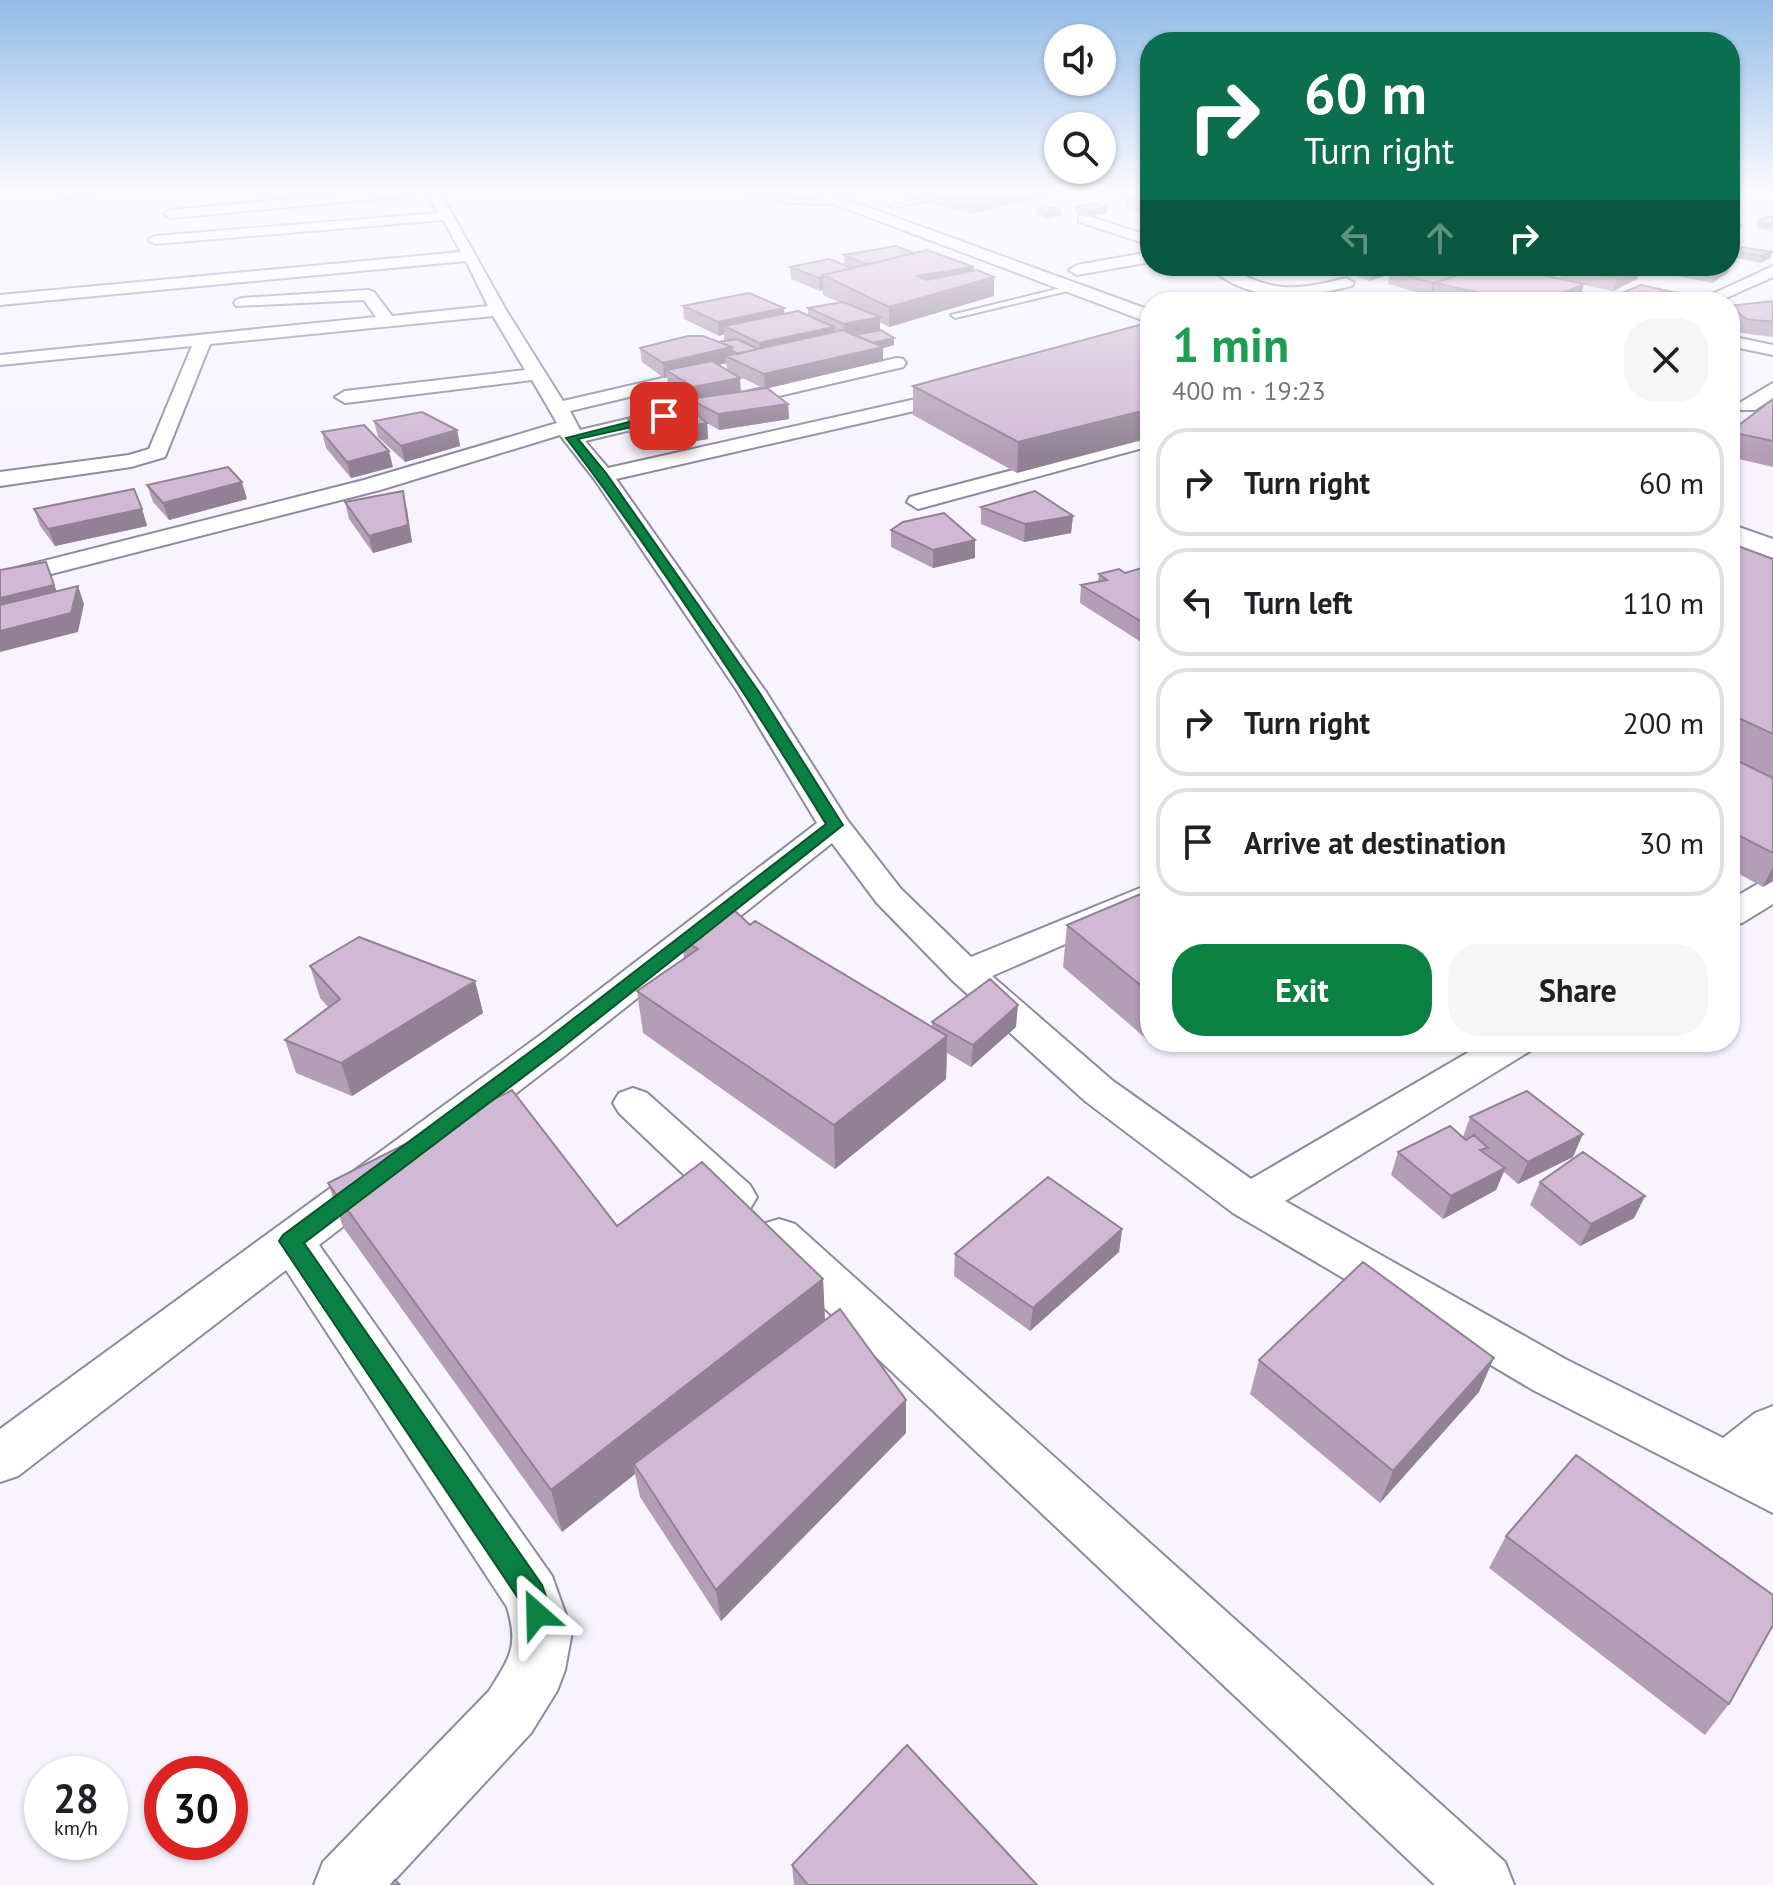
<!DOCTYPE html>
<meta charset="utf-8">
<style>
:root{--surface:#fff;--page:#f6f6f6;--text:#202124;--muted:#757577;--line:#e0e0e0;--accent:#0b8043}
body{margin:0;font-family:"PT Sans",sans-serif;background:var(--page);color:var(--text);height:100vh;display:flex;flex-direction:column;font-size:30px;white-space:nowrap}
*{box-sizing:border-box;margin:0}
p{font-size:26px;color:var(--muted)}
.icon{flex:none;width:44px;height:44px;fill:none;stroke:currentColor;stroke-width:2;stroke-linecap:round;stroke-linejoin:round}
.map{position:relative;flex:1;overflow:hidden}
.sheet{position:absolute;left:1140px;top:292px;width:600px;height:760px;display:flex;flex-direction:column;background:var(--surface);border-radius:32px;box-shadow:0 2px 6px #0004}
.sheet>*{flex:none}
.guide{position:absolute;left:1140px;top:32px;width:600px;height:244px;border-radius:32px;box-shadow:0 2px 6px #0004;background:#0b6e4f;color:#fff;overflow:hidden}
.controls{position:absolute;left:1044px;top:24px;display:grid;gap:16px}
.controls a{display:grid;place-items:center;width:72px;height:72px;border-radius:50%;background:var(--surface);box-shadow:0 2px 6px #0004;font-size:40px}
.speed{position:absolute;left:24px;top:1756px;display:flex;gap:16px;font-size:40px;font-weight:700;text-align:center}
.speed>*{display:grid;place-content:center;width:104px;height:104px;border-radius:50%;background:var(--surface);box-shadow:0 2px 6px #0004;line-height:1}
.speed small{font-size:20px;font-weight:400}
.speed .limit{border:12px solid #d22;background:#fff;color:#111}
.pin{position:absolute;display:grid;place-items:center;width:68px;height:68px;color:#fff;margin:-34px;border-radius:16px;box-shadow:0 4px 12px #0006}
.me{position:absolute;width:88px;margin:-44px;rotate:335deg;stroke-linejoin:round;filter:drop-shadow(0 0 6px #0008)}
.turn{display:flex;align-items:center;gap:28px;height:168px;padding:0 32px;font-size:36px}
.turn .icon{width:104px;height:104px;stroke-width:2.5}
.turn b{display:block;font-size:56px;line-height:68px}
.lanes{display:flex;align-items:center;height:76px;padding:0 32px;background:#0003;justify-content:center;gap:40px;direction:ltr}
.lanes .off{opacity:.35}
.round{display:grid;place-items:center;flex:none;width:84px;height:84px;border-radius:32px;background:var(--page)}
.overview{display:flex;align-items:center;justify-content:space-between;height:136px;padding:0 32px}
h1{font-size:48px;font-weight:800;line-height:60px;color:#1e9e55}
.cta{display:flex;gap:16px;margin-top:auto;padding:16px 32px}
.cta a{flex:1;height:92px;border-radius:32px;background:var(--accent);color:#fff;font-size:32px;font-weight:800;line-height:92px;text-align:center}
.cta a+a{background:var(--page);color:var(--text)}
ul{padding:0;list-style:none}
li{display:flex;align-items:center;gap:24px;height:108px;margin:0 16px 12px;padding:0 16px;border:4px solid var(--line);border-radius:32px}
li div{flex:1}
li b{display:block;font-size:30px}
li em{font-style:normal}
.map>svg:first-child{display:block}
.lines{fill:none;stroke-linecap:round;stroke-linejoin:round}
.service-casing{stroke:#8f8aa0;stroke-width:4}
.minor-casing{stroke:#8f8aa0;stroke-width:4}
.trunk-casing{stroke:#8f8aa0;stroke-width:4}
.service{fill:#fff;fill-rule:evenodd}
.minor{fill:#fff;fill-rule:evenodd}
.trunk{fill:#fff;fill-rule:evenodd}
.wall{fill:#b49eb7;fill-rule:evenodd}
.shaded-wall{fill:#928195}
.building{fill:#d1b8d5;stroke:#928195;stroke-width:2}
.route{fill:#0b8043;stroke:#07532c;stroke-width:2}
</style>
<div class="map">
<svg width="1773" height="1885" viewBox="0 0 1773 1885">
<rect width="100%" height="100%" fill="#f7f4fe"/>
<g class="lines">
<defs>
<path id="service" d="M743 192 788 199 843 202 846 204 788 203Z
M953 192H967L892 208 889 206Z
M1069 286 1072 290 955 318 951 315Z"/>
<path id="minor" d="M60 192H94L65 198 60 197Z
M363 192H414L408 196 171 218 164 214 171 210Z
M427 192H440L506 310 563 401 775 352 784 357 781 361 570 411 580 430 674 408 684 414 681 418 585 441 608 468 916 399 923 401 926 405 923 409 616 479 766 692 848 821 901 889 971 957 1150 884V907L992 976 1113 1081 1251 1179 1486 1042H1536L1530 1051 1285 1201 1567 1360 1723 1438 1755 1413 1773 1406V1513L1533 1390 1233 1213 1085 1101 953 981 877 903 832 843 567 1054 319 1245 552 1576 572 1632 565 1670 557 1691 531 1733 390 1885H314L323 1862 489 1691C510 1657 519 1647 507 1607L286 1270 18 1476 0 1482V1429L539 1036 817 823 738 692 595 480 560 435 380 490 0 587V572L364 480 557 423 532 380 345 403 335 397 345 391 525 370 493 316 210 344 165 457 131 467 0 486V472L129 455 149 449 192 346 0 365V355L376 317 364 300 236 306 234 303 236 300 242 298 368 290 374 292 392 316 488 306 466 261 0 305V295L461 252 443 220 155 244 148 240 155 236 438 213Z
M1084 215 1150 236V245L1079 222V216Z
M1150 252V262L1077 275 1069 270 1077 265Z
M1208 266C1235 266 1239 276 1263 283 1290 292 1319 285 1346 278L1354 283 1352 286C1303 298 1248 304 1208 266Z
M1381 266H1401L1403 268 1395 273Z
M1773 266V277L1717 302H1695Z
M1730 336 1773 345V355L1730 346Z
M897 358 903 359 906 363 903 367 723 409 713 403 723 397Z
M1773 383V398L1755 410H1741L1738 406 1741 402Z
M1150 434V446L918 509 907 502 910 497Z
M1773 879V904L1742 923 1730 926V900L1761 882Z
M633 1088 647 1093 750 1185 757 1197 750 1209 735 1214 720 1209 619 1113 613 1103 619 1093Z
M779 1219 795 1224 1505 1862 1514 1885H1435L763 1250 756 1237 763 1224Z"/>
<path id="trunk" d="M802 192H826L1150 310V323Z
M1730 524 1773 539V558L1730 543Z"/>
</defs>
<!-- service casing -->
<use href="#service" class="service-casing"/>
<!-- minor casing -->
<use href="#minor" class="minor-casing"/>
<!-- trunk casing -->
<use href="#trunk" class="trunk-casing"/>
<!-- service -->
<use href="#service" class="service"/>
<!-- minor -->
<use href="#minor" class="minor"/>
<!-- trunk -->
<use href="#trunk" class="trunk"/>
</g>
<!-- wall -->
<path class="wall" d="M936 192H1048V196L969 214 935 205Z
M1150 193V216L1125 209 1126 198Z
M1075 207 1107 213 1088 217 1075 213Z
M1036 210H1061V216L1047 219 1036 215Z
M1773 217V231L1756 228 1758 222Z
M1734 251 1772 252 1770 258 1761 263 1731 257Z
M914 253 974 267V271L994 277V296L889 327 880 322V330L894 345 883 348V361L768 388 788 404 789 419 719 430 707 423 708 439 648 449 629 434 627 418 690 408 689 399 668 385 667 377 664 378 642 362 640 348 727 341 724 340V334L719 336 684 319 683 306 808 316V308L839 302 823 295V290L820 291 791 279 790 267 844 265V255ZM726 363 727 370 719 365ZM732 373 763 388 741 391Z
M1732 260 1728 273 1712 283 1673 275 1675 266H1730Z
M1341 266H1387L1391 267 1390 274 1370 281 1340 270Z
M1430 266H1501L1560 279 1563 268 1637 279 1613 291 1583 285 1579 302H1431L1433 295 1430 296 1388 284 1390 271 1462 274Z
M1677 293 1674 302H1615L1617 295Z
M1773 301V337L1741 333 1730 323V305Z
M1150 322 1017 473 913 415V386Z
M1773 399V467L1730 457V432Z
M374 421 457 430 460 446 405 462 378 437Z
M322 432 393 467 351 478 326 448Z
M147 485 247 499 169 520 153 502Z
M345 502 407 508 412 542 373 553 349 519Z
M981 507 1073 516 1071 533 1024 542 981 524Z
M34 509H142L147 526 55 546 40 526Z
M891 530 975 558 933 568 891 547Z
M1730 543 1773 559V881L1763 887 1730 869Z
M1150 570V642L1144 644 1080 603 1081 585 1098 581 1099 574Z
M1150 890V1042L1063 967 1067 925Z
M750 925 932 1027V1022L1016 1027 971 1067 947 1053 946 1079 835 1169 643 1033 637 991 684 959 682 939Z
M310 966 475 981 483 1013 352 1096 296 1073 285 1040 328 1007 320 998Z
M1470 1117 1573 1157 1518 1184 1504 1172 1496 1190 1443 1219 1391 1175 1398 1152 1463 1137Z
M1540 1182 1645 1196 1634 1218 1580 1246 1530 1205Z
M328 1183 617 1226 823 1279 825 1320 906 1400V1433L721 1621 640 1497 635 1474 562 1532 343 1227Z
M1122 1229 1119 1252 1030 1331 954 1276 955 1254Z
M1259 1360 1479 1392 1380 1503 1250 1394Z
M1506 1536 1729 1704 1705 1735 1489 1568Z
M792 1865 1037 1885H794Z"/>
<!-- shaded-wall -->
<path class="shaded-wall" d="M991 192H1048V196L969 214V197Z
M1730 192H1736L1733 201 1730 202Z
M1107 207V213L1088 217V211Z
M1061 210V216L1047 219V213Z
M1741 225 1737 237 1730 241V232Z
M1772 252 1770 258 1761 263 1763 256Z
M1732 260 1728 273 1712 283 1717 270 1723 266H1730V262Z
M1468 266H1491L1466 274Z
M1641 266 1637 279 1613 291 1617 278Z
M974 267 973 283 994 277V296L889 327V307L916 276Z
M1391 267 1390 274 1370 281 1371 274Z
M1461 274 1435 283 1433 295 1430 296 1433 283Z
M823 277V290L820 291 819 278Z
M1584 284 1579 302H1541Z
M1677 293 1674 302H1655Z
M784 308 785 322 724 326V334L719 336 718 322Z
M880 317V330L844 338V324Z
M834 327 835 341 760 357 759 343Z
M894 338V345L883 348V361L765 389 764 374 867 344Z
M732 347 733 360 726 356V363L675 376 666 370 667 377 664 378 663 363Z
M740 378 741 393 694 402 693 387Z
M788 404 789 419 719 430 718 414Z
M1150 409V438L1017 473 1018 442Z
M707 423 708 439 648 449 647 433Z
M457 430 460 446 405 462 401 446Z
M389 451 393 467 351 478 347 462Z
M242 482 247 499 169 520 163 503Z
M403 491 412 542 373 553 369 536Z
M142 509 147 526 55 546 48 529Z
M1073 516 1071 533 1024 542 1025 524Z
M975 540V558L933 568V550Z
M46 562 61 603 0 611V598Z
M78 586 84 604 78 632 0 652V631Z
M1150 624V642L1144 644 1147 625Z
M1773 866V881L1763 887Z
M475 981 483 1013 352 1096 341 1063Z
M1018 1005 1016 1027 971 1067 973 1045Z
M947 1036 946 1079 835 1169 834 1125Z
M1583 1134 1573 1157 1518 1184 1528 1162Z
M1505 1168 1496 1190 1443 1219 1451 1196Z
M1645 1196 1634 1218 1580 1246 1591 1224Z
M1122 1229 1119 1252 1030 1331 1033 1308Z
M823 1279 825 1322 634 1464 635 1474 562 1532 551 1490Z
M1494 1358 1479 1392 1380 1503 1393 1471Z
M906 1400V1433L721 1621 716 1590Z"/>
<!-- building -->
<path class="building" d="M951 192H991L969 197Z
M1150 193V204L1126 198Z
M1094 204 1107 207 1088 211 1075 207Z
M1051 207 1061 210 1047 213 1036 210Z
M1769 216 1773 217V225L1758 222Z
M1730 221 1741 225 1730 232Z
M896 246 914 253 868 265 844 255Z
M1743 247 1772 252 1763 256 1734 251Z
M927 250 974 267 916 276 927 280 977 270 994 277 889 307 823 275Z
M829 259 853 268 823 275V277L819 278 790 267Z
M1348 266H1387L1391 267 1371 274Z
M1418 266H1426L1460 274 1433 283 1390 271Z
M1484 266H1501L1584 284 1541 302H1521L1435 283Z
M1568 266H1641L1617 278 1563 268Z
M1697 266H1723L1717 270Z
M1641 285 1677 293 1655 302 1617 295Z
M749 293 784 308 718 322 683 306Z
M1398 294 1424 302H1377Z
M1773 301V322L1746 319 1730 306Z
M843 302 880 317 844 324 808 308Z
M798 311 834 327 759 343 724 326Z
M1150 322V409L1018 442 913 386Z
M843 330 883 347 764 374 726 356Z
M881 330 894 338 873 343 854 335Z
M688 336H703L732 347 663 363 640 348Z
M737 339 758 349 738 354 732 351V347L719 342Z
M712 361 740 378 693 387 666 370Z
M767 388 788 404 718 414 689 399Z
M1773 399V441L1730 432Z
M688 407 707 423 647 433 627 418Z
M422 412 457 430 401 446 374 421Z
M364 425 389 451 347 462 322 432Z
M228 467 242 482 163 503 147 485Z
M134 489 142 509 48 529 34 509Z
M403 491 408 525 369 536 345 502Z
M1035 491 1073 516 1025 524 981 507Z
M944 513 975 540 933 550 891 530 903 522Z
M1730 543 1773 559V734L1730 714Z
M46 562 54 585 0 598V570Z
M1145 567 1150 570V624L1147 625 1081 585 1107 580 1099 574 1119 569 1125 573Z
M78 586 71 613 0 631V605Z
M1732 758 1773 778V853L1730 831V759Z
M1150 890V993L1067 925Z
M734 910 750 925 755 921 947 1036 834 1125 637 991 698 949 682 939Z
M359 937 475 981 341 1063 285 1040 340 999 310 966Z
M990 979 1018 1005 973 1045 932 1022Z
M512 1090 617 1226 702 1162 823 1279 551 1490 328 1183Z
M1527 1091 1583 1134 1528 1162 1470 1117Z
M1450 1126 1466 1140 1474 1135 1488 1148 1480 1150 1505 1168 1451 1196 1398 1152Z
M1583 1152 1645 1196 1591 1224 1540 1182Z
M1048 1177 1122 1229 1033 1308 955 1254Z
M1363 1262 1494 1358 1393 1471 1259 1360Z
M840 1309 906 1400 716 1590 634 1464Z
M1576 1455 1773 1595V1625L1729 1704 1506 1536Z
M907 1745 1037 1885H808L792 1865Z
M395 1880 400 1885H391Z"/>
<!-- sky -->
<linearGradient id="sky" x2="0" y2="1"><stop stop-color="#92bce7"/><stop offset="0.42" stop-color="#fbfaff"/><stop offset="1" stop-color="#fbfaff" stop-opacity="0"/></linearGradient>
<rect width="1773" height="456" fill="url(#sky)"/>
<!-- route -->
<path class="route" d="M664 413 668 414V419L578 439 606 473 759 692 843 825 560 1049 304 1243 542 1585 552 1614 548 1624 537 1628 527 1624 520 1601 279 1241 283 1235 546 1040 826 824C745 692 660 561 566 438Z"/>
</svg>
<div class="controls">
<a><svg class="icon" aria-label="sound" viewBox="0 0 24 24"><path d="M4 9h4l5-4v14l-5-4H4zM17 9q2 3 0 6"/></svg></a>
<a><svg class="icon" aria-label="search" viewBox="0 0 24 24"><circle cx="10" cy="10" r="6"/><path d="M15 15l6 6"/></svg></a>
</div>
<div class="speed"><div>28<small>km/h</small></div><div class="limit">30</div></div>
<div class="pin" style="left:664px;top:416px;background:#d93025"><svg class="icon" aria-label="arrive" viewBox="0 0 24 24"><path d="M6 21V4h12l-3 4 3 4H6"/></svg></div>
<svg class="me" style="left:537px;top:1614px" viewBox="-20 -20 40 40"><path d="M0-17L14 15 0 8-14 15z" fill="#0b8043" stroke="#fff" stroke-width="4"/></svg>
<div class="guide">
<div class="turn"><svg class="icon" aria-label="right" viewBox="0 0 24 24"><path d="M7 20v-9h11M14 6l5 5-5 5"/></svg><div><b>60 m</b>Turn right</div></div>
<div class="lanes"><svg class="icon off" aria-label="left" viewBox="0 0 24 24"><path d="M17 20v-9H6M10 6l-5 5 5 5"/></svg><svg class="icon off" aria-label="ahead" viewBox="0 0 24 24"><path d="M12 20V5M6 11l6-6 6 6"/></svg><svg class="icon" aria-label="right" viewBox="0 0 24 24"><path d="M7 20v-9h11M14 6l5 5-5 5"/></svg></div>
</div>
<section class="sheet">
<div class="overview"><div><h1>1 min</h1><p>400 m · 19:23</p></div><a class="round"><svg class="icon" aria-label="close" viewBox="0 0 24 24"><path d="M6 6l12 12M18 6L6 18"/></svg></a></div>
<ul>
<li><svg class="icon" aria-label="right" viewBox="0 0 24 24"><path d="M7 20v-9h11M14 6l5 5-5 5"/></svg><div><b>Turn right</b></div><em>60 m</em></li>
<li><svg class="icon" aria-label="left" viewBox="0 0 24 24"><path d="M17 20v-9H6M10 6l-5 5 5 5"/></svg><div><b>Turn left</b></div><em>110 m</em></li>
<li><svg class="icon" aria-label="right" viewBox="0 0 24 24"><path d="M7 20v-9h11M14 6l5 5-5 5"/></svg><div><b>Turn right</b></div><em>200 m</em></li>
<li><svg class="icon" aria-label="arrive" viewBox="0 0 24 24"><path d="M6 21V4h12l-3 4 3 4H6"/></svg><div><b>Arrive at destination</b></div><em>30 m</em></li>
</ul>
<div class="cta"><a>Exit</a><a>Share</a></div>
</section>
</div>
